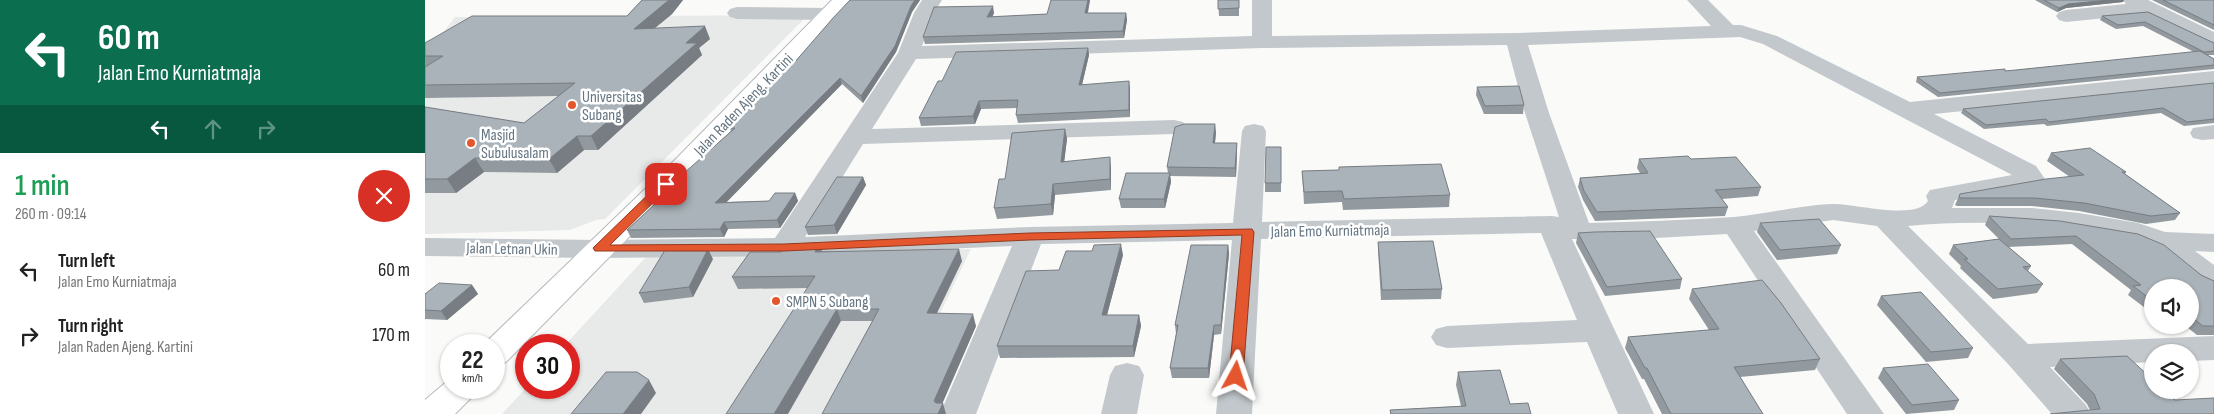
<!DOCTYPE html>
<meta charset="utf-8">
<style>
:root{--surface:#fff;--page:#f2f2f2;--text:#222;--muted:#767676}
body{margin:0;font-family:"Sofia Sans Condensed",sans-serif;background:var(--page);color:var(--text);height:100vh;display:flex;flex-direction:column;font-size:19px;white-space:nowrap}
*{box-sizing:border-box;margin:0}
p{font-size:16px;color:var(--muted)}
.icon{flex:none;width:28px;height:28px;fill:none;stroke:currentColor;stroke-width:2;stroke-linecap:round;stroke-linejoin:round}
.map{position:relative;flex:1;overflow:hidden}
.details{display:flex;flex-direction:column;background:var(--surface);width:425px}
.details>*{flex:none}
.top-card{background:#0b6e4f;color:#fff;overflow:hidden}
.buttons{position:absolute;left:1719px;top:279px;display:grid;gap:10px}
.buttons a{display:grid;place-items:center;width:55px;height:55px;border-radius:50%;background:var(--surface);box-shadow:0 1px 4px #0004;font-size:25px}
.speed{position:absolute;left:15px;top:334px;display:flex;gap:10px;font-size:25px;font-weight:700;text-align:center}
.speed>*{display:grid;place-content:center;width:65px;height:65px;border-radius:50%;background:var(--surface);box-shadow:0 1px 4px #0004;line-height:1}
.speed small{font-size:12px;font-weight:400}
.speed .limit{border:8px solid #d22;background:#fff;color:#111}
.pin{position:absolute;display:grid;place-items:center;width:42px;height:42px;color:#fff;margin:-21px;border-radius:10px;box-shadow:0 2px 8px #0006}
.me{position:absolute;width:55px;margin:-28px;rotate:5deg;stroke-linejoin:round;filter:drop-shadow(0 0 4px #0008)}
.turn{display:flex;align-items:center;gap:18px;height:105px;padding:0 15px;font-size:22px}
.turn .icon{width:65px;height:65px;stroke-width:2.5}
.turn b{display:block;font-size:35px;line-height:42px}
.lanes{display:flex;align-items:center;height:48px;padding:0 15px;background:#0003;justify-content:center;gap:25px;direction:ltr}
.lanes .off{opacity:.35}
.round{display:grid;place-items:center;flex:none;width:52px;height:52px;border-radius:26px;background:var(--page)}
.overview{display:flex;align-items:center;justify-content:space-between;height:85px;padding:0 15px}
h1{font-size:30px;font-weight:600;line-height:38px;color:#1e9e55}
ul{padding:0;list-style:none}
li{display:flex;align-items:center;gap:15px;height:65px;padding:0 15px}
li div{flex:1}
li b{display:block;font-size:19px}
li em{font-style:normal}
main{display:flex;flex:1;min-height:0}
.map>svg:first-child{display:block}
.built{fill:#e8e9e9}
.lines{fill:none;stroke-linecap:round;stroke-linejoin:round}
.major-casing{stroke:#b5babe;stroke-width:2}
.minor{fill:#c3c8cc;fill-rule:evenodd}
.major{fill:#fff;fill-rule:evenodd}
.wall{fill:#929a9f}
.shaded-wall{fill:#777d82}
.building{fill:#aab3b9;stroke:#777d82}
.route{fill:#e4572e;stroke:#94391e}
.poi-dot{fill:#e4572e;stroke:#fff;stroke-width:2}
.labels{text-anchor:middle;stroke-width:5;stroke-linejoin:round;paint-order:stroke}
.poi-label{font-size:16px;fill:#657683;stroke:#fff;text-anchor:start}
.street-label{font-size:16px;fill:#657683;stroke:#fff}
</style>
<main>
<section class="details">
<div class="top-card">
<div class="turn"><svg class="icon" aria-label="left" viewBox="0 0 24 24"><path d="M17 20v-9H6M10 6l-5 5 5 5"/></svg><div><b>60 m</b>Jalan Emo Kurniatmaja</div></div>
<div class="lanes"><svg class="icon" aria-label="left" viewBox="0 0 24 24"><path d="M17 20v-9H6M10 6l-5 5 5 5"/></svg><svg class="icon off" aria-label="ahead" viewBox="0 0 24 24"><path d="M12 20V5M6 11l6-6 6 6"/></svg><svg class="icon off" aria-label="right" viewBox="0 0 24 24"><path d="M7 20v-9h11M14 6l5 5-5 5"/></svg></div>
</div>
<div class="overview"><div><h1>1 min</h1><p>260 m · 09:14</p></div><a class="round" style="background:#d93025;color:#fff"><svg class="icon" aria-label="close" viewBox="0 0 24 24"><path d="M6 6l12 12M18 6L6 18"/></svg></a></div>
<ul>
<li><svg class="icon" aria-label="left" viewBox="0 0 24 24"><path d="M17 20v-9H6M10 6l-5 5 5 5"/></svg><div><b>Turn left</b><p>Jalan Emo Kurniatmaja</p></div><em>60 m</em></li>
<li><svg class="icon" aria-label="right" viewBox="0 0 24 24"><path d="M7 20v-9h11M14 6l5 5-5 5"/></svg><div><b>Turn right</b><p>Jalan Raden Ajeng. Kartini</p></div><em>170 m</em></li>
</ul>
</section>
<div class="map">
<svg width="1789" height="414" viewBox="0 0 1789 414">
<rect width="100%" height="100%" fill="#fafaf8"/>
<!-- built -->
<path class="built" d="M383 15 180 219 171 220 145 230 0 234V41L15 37 30 17Z
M546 249 467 414H77L101 388H144V345H140L221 257Z"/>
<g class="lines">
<defs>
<path id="major" d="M407 0H428L263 177 81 362 69 366V345H58L245 165Z
M26 378V388H52L47 397 30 414H0V400Z"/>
</defs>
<!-- major casing -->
<use href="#major" class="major-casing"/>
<!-- minor -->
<path class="minor" d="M497 0H517L509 13 497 46 827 36V0H847V36L1091 33 1286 26 1262 0H1283L1308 25H1316L1352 36 1485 102 1789 71V85L1509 114 1611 166 1620 179 1616 185 1607 187 1530 200 1527 208H1606L1654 213 1713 223 1740 232 1789 234V252L1770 251 1789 265V290C1764 283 1749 259 1726 247 1712 239 1694 237 1678 234 1617 222 1546 220 1483 226L1603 344 1789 336V360L1765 361V352H1728V362L1625 367 1661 405 1666 414H1627L1583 364 1452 226 1408 220 1329 231 1459 414H1422L1302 234 1195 240 1147 239 1229 414H1193L1162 342 1022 348 1011 345 1006 337 1011 329 1022 326 1152 320 1116 233 836 239 827 414H791L807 240 616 244 551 414H515L587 246 359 256 175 258 0 256V238L175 240 350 238 473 53 489 13ZM1315 37 1338 44 1587 175 1505 190 1501 196 1503 201C1490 221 1428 203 1407 204 1375 205 1342 214 1309 217 1261 220 1212 222 1164 223L1124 113 1103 45ZM1082 45 1100 113 1134 217 1127 216 837 222 841 131 838 126 829 124 820 126 817 131 808 223 605 227 380 237 438 144 749 134 758 132 761 127 758 122 749 120 447 129 491 59 837 48Z
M1698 0H1723L1789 32V46L1721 14 1641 22 1634 20 1631 16 1634 12 1641 10 1701 4Z
M312 7 404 8 411 10 414 14 411 18 404 20 312 19 305 17 302 13 305 9Z
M1789 125V139L1777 140 1768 138 1765 133 1768 128Z
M702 363 714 366 719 375 712 414H676L685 375 690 366Z"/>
<!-- major -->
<use href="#major" class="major"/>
</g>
<!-- wall -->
<path class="wall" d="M217 0H258L247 14 230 28 285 39 274 48 277 55 173 150H159L132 173 59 172 31 193H0V107L99 123 133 96 0 98V43L202 16Z
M425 0H495L487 12 471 52 438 103 417 84 301 202 344 201 370 193 373 201 355 228 303 229 299 237 206 238 202 230 243 192 242 190 306 131 304 128 369 63Z
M665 0 663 13H701L702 20 699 38 500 44 498 37 569 13 567 17 622 14Z
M793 0H814V16H794Z
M1610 0H1699L1698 2 1641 8 1632 12Z
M1727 0H1789V30Z
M1723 12 1789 43V55H1783L1789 59V69L1513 97 1491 82 1492 77 1580 71 1769 52 1718 26 1691 29 1675 20 1677 16Z
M663 48 664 55 657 85 705 88V117L593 123 591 115 592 108 556 109 550 124 496 126 494 118 517 81Z
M1789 83V123L1759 126 1736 113 1622 126 1619 124 1559 129 1536 113 1538 109Z
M1052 87 1099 105 1098 114H1059L1051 95Z
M640 129 642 139 639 161 686 168V190L630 195 628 215 572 219 569 208 580 179Z
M791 132 790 143H812V152L811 177 745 176 746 182 740 208H696L694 199 743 173 742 167Z
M856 147V192H840V183Z
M1626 153 1701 172 1700 174 1755 213 1750 220 1721 224 1654 211 1606 206H1532L1530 205 1535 194 1645 177 1622 161Z
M1214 159H1266L1336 187 1333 196 1297 199 1303 207 1300 216 1170 221 1158 200 1153 187 1155 178 1215 173 1212 168Z
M914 167 1025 195 1024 207 918 210 917 202 879 204 877 171 914 170Z
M438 177 441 185 412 234 383 235 380 227Z
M1564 216 1635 221 1776 275 1789 281V335H1772L1763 328 1747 330 1741 325H1765V288H1728V314L1703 295 1706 290 1647 244 1583 247 1606 266 1603 271 1618 284 1612 293 1568 299 1535 268 1536 266 1524 254 1528 245 1574 239 1560 225Z
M1335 223 1416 245 1412 254 1352 260 1332 232Z
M1153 233 1257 279 1255 289 1180 296 1151 243Z
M953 242 1017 289 1016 299 956 300 953 251Z
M803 245 804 254 796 334 789 335 784 378H747L745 368 751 334 750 325Z
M397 251 537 261 512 313 551 326 517 403 447 321H416L382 288 313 289 307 277Z
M698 255 682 315H714L716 326 709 357 575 358 572 346 634 270Z
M288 259 268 297 219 303 214 293Z
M47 285 53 294 22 320 0 319V294Z
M1267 289 1395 359 1390 370 1315 377 1338 414H1237L1219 379H1217L1200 348 1203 337 1284 330 1264 299Z
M1456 296 1548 348 1543 358 1501 362 1452 305Z
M1635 359 1750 400 1665 410 1662 404 1629 369Z
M1458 368 1534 400 1529 410 1481 414 1453 378Z
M1033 372 1085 404 1106 414H965V410L1036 406 1031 385Z"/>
<!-- shaded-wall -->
<path class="shaded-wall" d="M244 0H258L247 14 214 41 209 29Z
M490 0H495L487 12 471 52 438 103 436 96Z
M663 0H665L661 20 660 13Z
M1684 0H1699L1698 2 1641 8 1632 12 1634 8 1643 4Z
M568 6 569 13 564 24 562 17Z
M701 13 702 20 699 38 698 31Z
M280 26 285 39 274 48 277 55 173 150 166 136 261 43Z
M663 48 664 55 655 93 654 85Z
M415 78 417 84 294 210 290 203Z
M704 81 705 88V117L704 110Z
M554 101 556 109 550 124 548 116Z
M790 124 791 132 789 152 788 143Z
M640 129 642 139 638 172 636 162Z
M152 136 159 150 132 173 124 159Z
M812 143V152L811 177 810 168Z
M685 157 686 168V190L685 179Z
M50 158 59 172 31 193 22 179Z
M745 173 746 182 740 208 739 199Z
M438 177 441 185 412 234 409 225Z
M628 184 630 195 628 215 626 204Z
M370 193 373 201 355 228 352 220Z
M299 222 303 229 299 237 295 229Z
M394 244 399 256 390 252Z
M696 244 698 255 679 326 677 315Z
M803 245 804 254 796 334V325Z
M283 249 288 259 268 297 264 287Z
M534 249 537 261 506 325 502 313Z
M47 285 53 294 22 320 16 311Z
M412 309 416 321 363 414H349Z
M548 314 551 326 515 409 518 403 521 414H513L509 401Z
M714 315 716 326 709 357 708 346Z
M789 325V335L784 378 783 368Z
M224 380 231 393 216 414H198Z"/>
<!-- building -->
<path class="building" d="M217 0H244L209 29 280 26 261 43H272L166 136H152L124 159 50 158 22 179H0V107L99 123 150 83 0 85V67L18 56H0V43L47 16H202Z
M425 0H490L486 6 470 46 436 96 415 78 290 203 344 201 350 193H370L352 220 299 222 295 229 202 230 245 190H242L258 174 310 128H304L331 99 369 63 408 18Z
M626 0H663L660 13H701L698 31 498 37 509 7 568 6 562 17 622 14Z
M793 0H814V8L793 9Z
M1619 0H1684L1643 4 1634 8Z
M1738 0H1789V25Z
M1723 12 1789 43V51L1779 52 1720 22 1693 25 1677 16Z
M663 48 654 85 704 81V110L591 115 593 100 554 101 548 116 494 118 513 81H517L531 52Z
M1775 51 1789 59V65L1515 93 1492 77 1580 69V71L1591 70Z
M1789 83V119L1762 122 1738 108 1624 122 1621 119 1561 125 1538 109Z
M1094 86 1099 105 1060 106 1052 87Z
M759 124H790L788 143H812L810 168 742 167 750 127Z
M640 129 636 162 685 157V179L628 184 626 204 569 208 574 179H580L587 133Z
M841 147H856V183H840Z
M1665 148 1701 172H1697L1755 213 1726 216 1659 203 1610 198H1536L1534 197 1535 194 1621 179 1659 175 1626 153Z
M1263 156 1266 159 1311 157 1336 187 1290 190 1303 207 1172 212 1159 191 1155 178 1223 173 1214 159Z
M1016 164 1025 195 919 199 917 191 879 192 877 171 914 170V167Z
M701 173H745L739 199H694Z
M412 177H438L409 225 380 227Z
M1564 216 1635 221 1713 234 1739 245 1776 275 1789 281V326H1778L1769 319 1765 320V288H1728V301L1708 286 1716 285 1651 236 1586 239Z
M1394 219 1416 245 1355 250 1335 223Z
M1225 231 1257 279 1182 287 1153 233 1169 232Z
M1574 239 1606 266 1598 267 1618 284 1573 289 1539 259H1543L1528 245Z
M1008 241 1017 289 957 290 953 242Z
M394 244 390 252 534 249 502 313 548 314 509 401 511 403H518L513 414H397L454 309H412L349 414H301L390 276 307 277 325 252H356L360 246Z
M696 244 677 315H714L708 346H572L601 271 634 270 641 251H667L669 245Z
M766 245H803L796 325H789L783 368H745L753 325H750Z
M283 249 264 287 214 293 240 250Z
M1337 280 1356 303 1395 359 1309 367 1338 414H1246L1222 368H1220L1203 337 1294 329 1267 289Z
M14 283 47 285 16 311 0 310V294Z
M1496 292 1548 348 1506 352 1456 296Z
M1702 356 1728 380V390H1738L1750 400 1789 398V414H1625L1675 409 1669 394 1635 359Z
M1503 364 1534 400 1487 405 1458 368Z
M1075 370 1085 404 1103 403 1106 414H966L965 410 1041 406 1033 372Z
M181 372H212L224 380 198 414H146Z"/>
<!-- route -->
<path class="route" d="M241 180 247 184 245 186 185 245 359 244 605 233 827 229 829 232 818 376 816 380H806L804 376 817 235 605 240 359 251H170L168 248 170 246 237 181Z"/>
<!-- markers -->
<g class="poi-dot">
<circle cx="147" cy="105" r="5"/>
<circle cx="46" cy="143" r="5"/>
<circle cx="351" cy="301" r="5"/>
</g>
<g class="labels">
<!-- poi labels -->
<g class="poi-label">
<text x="157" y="102">Universitas<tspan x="157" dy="18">Subang</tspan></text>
<text x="56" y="140">Masjid<tspan x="56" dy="18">Subulusalam</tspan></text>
<text x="361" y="307">SMPN 5 Subang</text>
</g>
<!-- street labels -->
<g class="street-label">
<text transform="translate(318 104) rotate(-46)" y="6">Jalan Raden Ajeng. Kartini</text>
<text transform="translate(905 230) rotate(-1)" y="6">Jalan Emo Kurniatmaja</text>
<text transform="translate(87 248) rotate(1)" y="6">Jalan Letnan Ukin</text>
</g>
</g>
</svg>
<div class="buttons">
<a><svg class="icon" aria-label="sound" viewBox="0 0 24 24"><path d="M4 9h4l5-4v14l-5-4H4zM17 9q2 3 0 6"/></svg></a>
<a><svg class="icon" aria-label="layers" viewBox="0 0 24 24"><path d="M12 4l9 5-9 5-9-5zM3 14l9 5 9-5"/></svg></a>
</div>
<div class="speed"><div>22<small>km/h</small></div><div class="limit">30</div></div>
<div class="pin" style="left:241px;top:184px;background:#d93025"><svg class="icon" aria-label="arrive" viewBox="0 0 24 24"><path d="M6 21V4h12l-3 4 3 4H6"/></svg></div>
<svg class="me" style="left:811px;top:376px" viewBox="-20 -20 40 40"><path d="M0-17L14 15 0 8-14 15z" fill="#e4572e" stroke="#fff" stroke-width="4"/></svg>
</div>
</main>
